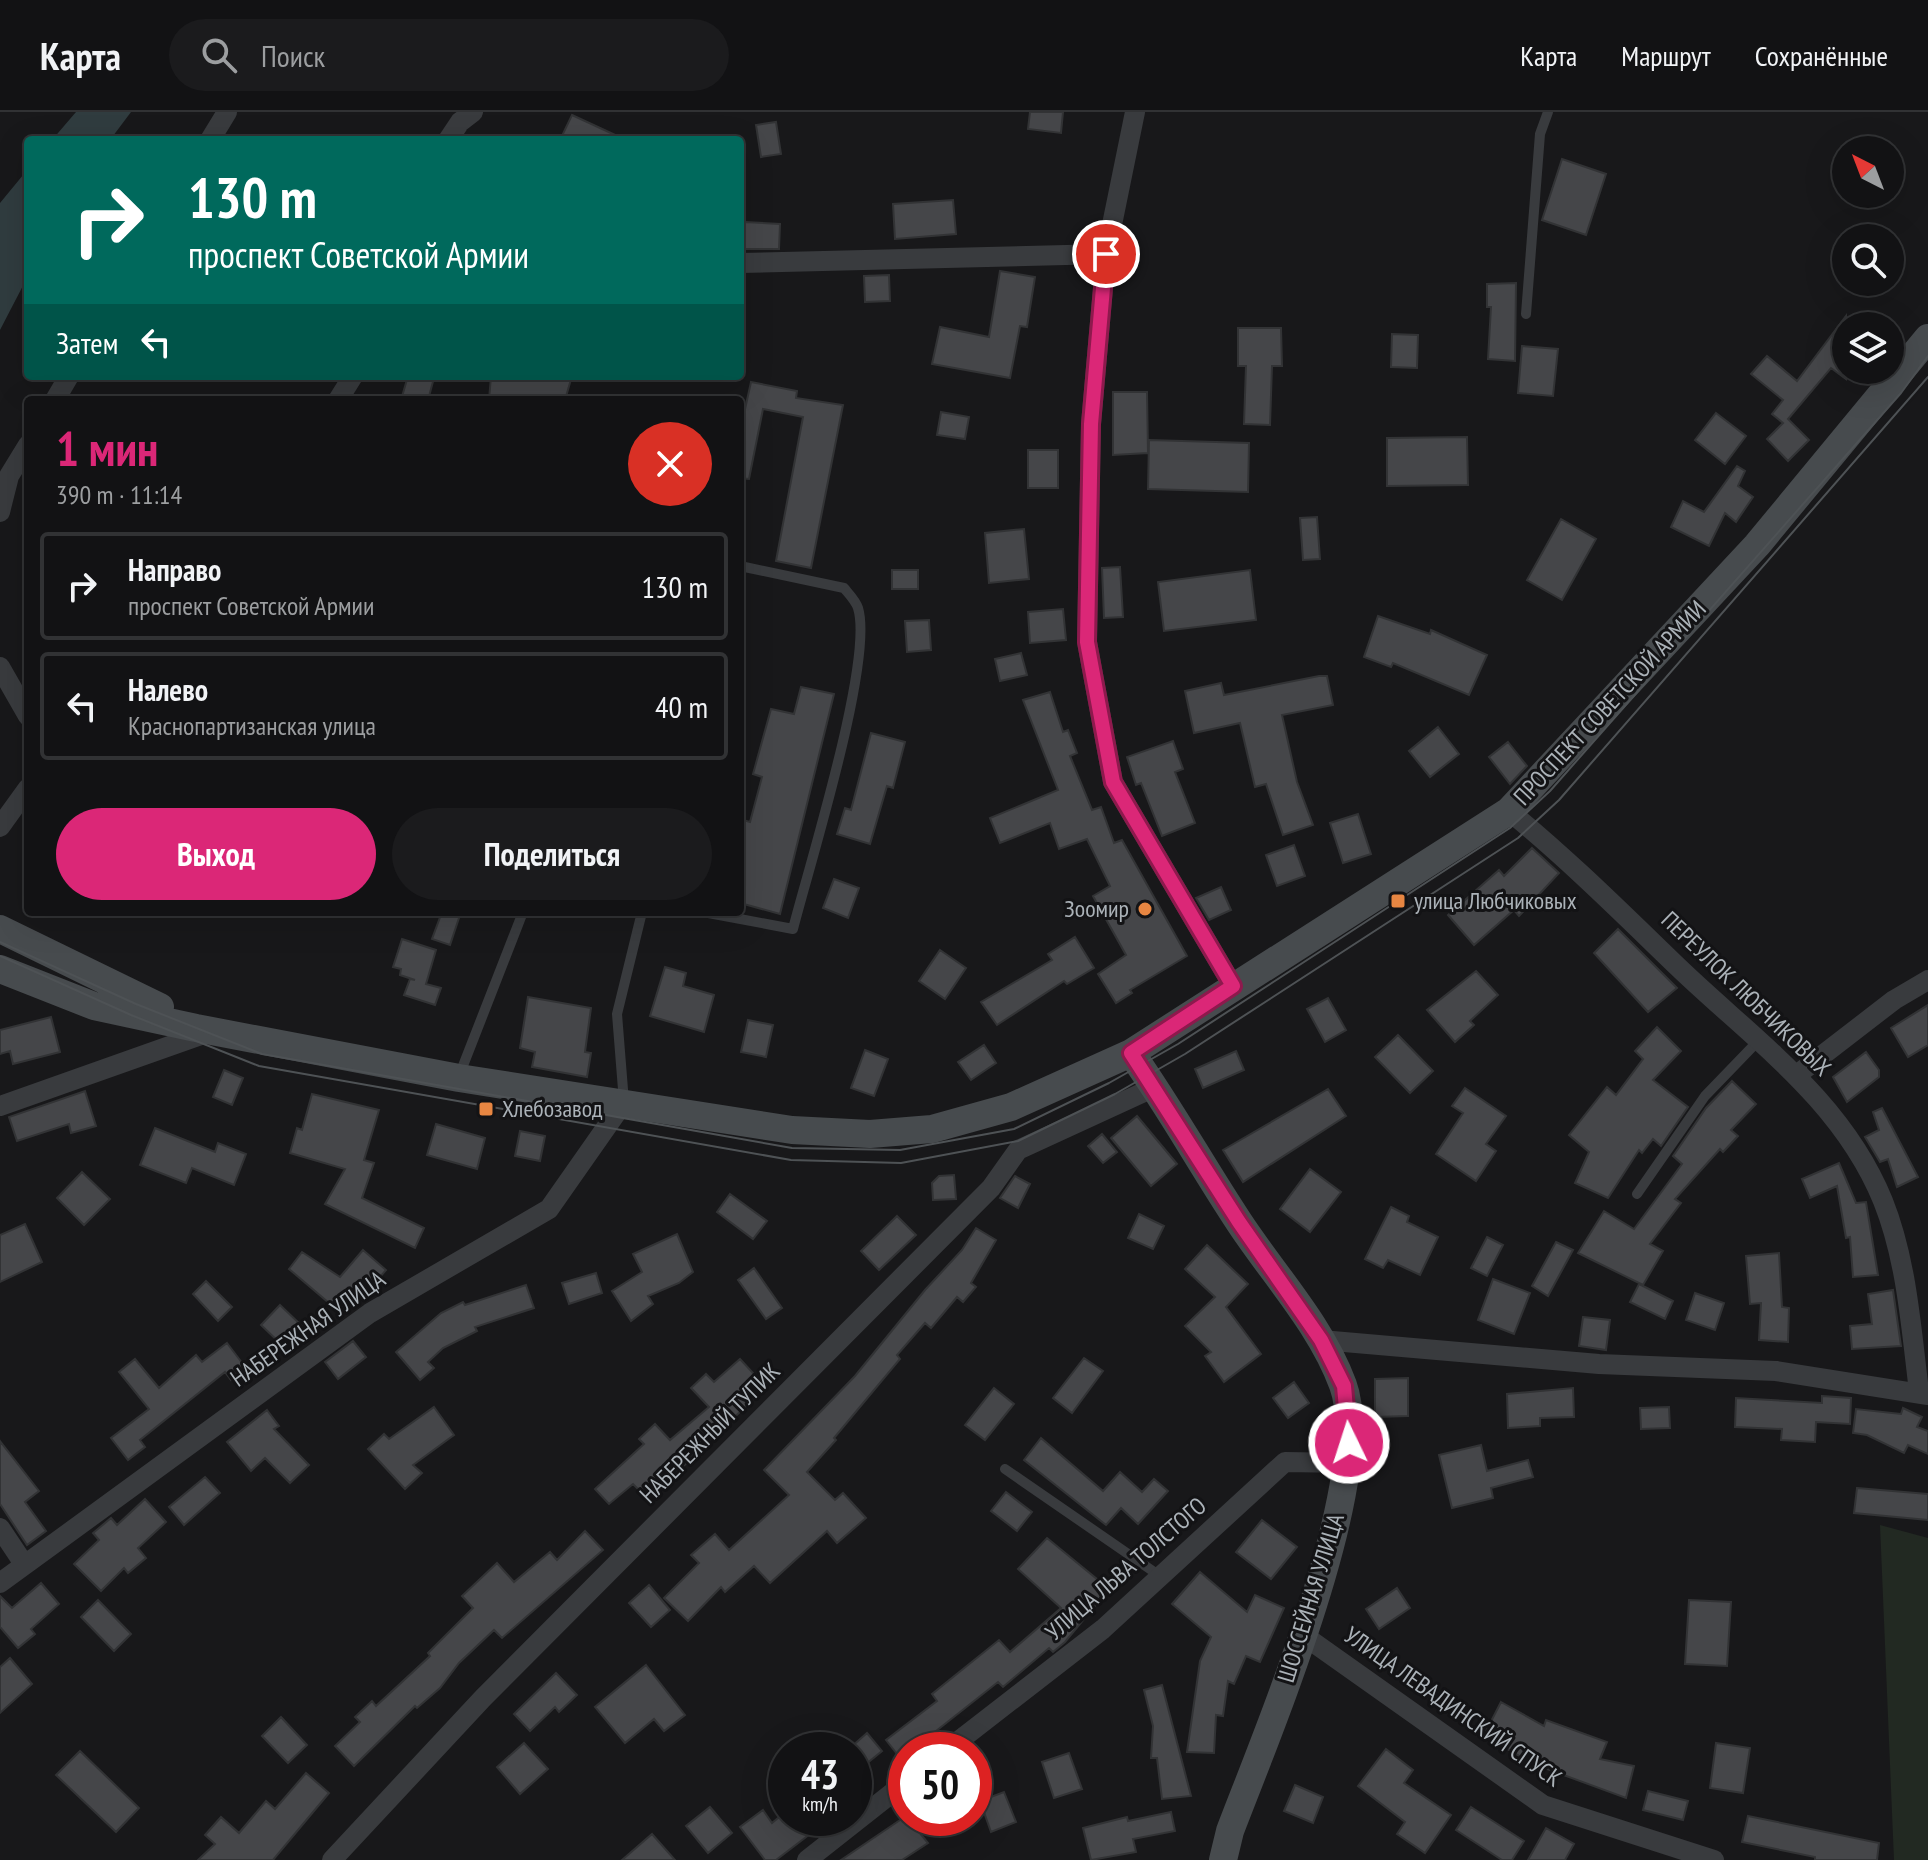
<!DOCTYPE html>
<html lang="ru">
<meta charset="utf-8">
<style>
:root{--surface:#121214;--page:#1b1b1d;--text:#f1f3f6;--muted:#9c9ea0;--line:#313234;--accent:#db2777}
body{margin:0;font-family:"PT Sans Narrow",sans-serif;background:var(--page);color:var(--text);height:100vh;display:flex;flex-direction:column;font-size:30px;white-space:nowrap}
*{box-sizing:border-box;margin:0}
p{font-size:26px;color:var(--muted)}
.icon{flex:none;width:44px;height:44px;fill:none;stroke:currentColor;stroke-width:2;stroke-linecap:round;stroke-linejoin:round}
.map{position:relative;flex:1;overflow:hidden}
.drawer{position:absolute;left:24px;top:284px;width:720px;height:520px;display:flex;flex-direction:column;background:var(--surface);border-radius:8px;box-shadow:0 8px 32px #0002,0 0 0 2px var(--line)}
.drawer>*{flex:none}
.guide{position:absolute;left:24px;top:24px;width:720px;height:244px;border-radius:8px;box-shadow:0 8px 32px #0002,0 0 0 2px var(--line);background:#00695c;color:#fff;overflow:hidden}
.needle{width:52px;rotate:318deg}
.buttons{position:absolute;left:1832px;top:24px;display:grid;gap:16px}
.buttons a{display:grid;place-items:center;width:72px;height:72px;border-radius:50%;background:var(--surface);box-shadow:0 8px 32px #0002,0 0 0 2px var(--line);font-size:40px}
.speed{position:absolute;left:768px;top:1620px;display:flex;gap:16px;font-size:40px;font-weight:700;text-align:center}
.speed>*{display:grid;place-content:center;width:104px;height:104px;border-radius:50%;background:var(--surface);box-shadow:0 8px 32px #0002,0 0 0 2px var(--line);line-height:1}
.speed small{font-size:20px;font-weight:400}
.speed .limit{border:12px solid #d22;background:#fff;color:#111}
.pin{position:absolute;display:grid;place-items:center;width:68px;height:68px;color:#fff;margin:-34px;border:4px solid #fff;border-radius:50%;box-shadow:0 2px 8px #0007}
.me{position:absolute;width:88px;margin:-44px;rotate:356deg;stroke-linejoin:round;filter:drop-shadow(0 0 6px #0008)}
.turn{display:flex;align-items:center;gap:28px;height:168px;padding:0 32px;font-size:36px}
.turn .icon{width:104px;height:104px;stroke-width:2.5}
.turn b{display:block;font-size:56px;line-height:68px}
.then{display:flex;align-items:center;height:76px;padding:0 32px;background:#0003;gap:16px;font-size:30px}
.round{display:grid;place-items:center;flex:none;width:84px;height:84px;border-radius:42px;background:var(--page)}
.overview{display:flex;align-items:center;justify-content:space-between;height:136px;padding:0 32px}
h1{font-size:48px;font-weight:600;line-height:60px;color:var(--accent)}
.action{display:flex;gap:16px;margin-top:auto;padding:16px 32px}
.action a{flex:1;height:92px;border-radius:48px;background:var(--accent);color:#fff;font-size:32px;font-weight:600;line-height:92px;text-align:center}
.action a+a{background:var(--page);color:var(--text)}
ul{padding:0;list-style:none}
li{display:flex;align-items:center;gap:24px;height:108px;margin:0 16px 12px;padding:0 16px;border:4px solid var(--line);border-radius:8px}
li div{flex:1}
li b{display:block;font-size:30px}
li em{font-style:normal}
header{display:flex;align-items:center;gap:48px;box-sizing:border-box;height:112px;padding:0 40px;background:var(--surface);border-bottom:2px solid var(--line)}
header strong{font-size:38px}
nav{display:flex;gap:44px;margin-inline-start:auto;font-size:28px}
.search{width:560px;height:72px;background:var(--page);display:flex;align-items:center;gap:20px;box-sizing:border-box;padding:0 28px;border-radius:44px;color:var(--muted);font-size:30px}
.map>svg:first-child{display:block}
.green{fill:#222922}
.water{fill:#303c3f}
.building{fill:#454649;stroke:#323335;stroke-width:2}
.lines{fill:none;stroke-linecap:round;stroke-linejoin:round}
.service{stroke:#393b3e;stroke-width:10}
.minor{stroke:#393b3e;stroke-width:20}
.secondary{stroke:#474b4e;stroke-width:28}
.tram{stroke:#4e5255;stroke-width:2}
.route-casing{stroke:#8e194d;stroke-width:20}
.route{stroke:#db2777;stroke-width:14}
.poi-dot{fill:#e78642;stroke:#131315;stroke-width:3}
.labels{text-anchor:middle;stroke-width:6;stroke-linejoin:round;paint-order:stroke}
.street-label{font-size:24px;fill:#abb2b8;stroke:#131315}
.poi-label{font-size:24px;fill:#abb2b8;stroke:#131315;text-anchor:start}
</style>
<header>
<strong>Карта</strong>
<div class="search"><svg class="icon" aria-label="search" viewBox="0 0 24 24"><circle cx="10" cy="10" r="6"/><path d="M15 15l6 6"/></svg>Поиск</div>
<nav><a>Карта</a><a>Маршрут</a><a>Сохранённые</a></nav>
</header>
<div class="map">
<svg width="1928" height="1748" viewBox="0 0 1928 1748">
<rect width="100%" height="100%" fill="#18181a"/>
<!-- green -->
<path class="green" d="M1880 1413 1928 1426V1748H1894Z"/>
<!-- water -->
<path class="water" d="M76 0H131L110 28H52Z
M28 57V164L0 218V91Z"/>
<!-- building -->
<path class="building" d="M1030 0H1063L1061 21 1028 17Z
M572 3 626 28H560Z
M776 10 781 42 761 45 756 13Z
M1562 47 1606 62 1586 123 1542 108Z
M953 88 956 122 895 127 893 92Z
M745 110 780 112 779 137H744Z
M1000 159 1035 165 1027 215 1020 214 1010 266 932 252 940 215 989 225Z
M889 163 890 189 865 190 864 164Z
M1516 171 1515 249 1488 247 1491 195H1487V172Z
M1846 204V267L1831 256 1788 307 1809 328 1788 349 1767 327 1783 311 1772 302 1783 288 1751 262 1767 244 1797 269Z
M1238 216H1281L1282 254H1272L1270 313 1244 312 1246 254H1238Z
M1392 222 1418 223 1417 256 1391 255Z
M1522 234 1558 237 1553 284 1518 281Z
M408 264 434 266 428 288H401Z
M491 264H572L565 288H489Z
M751 270 797 279 796 286 843 293 811 456 776 449 803 305 763 297 749 367 740 366V320Z
M1113 280H1147L1148 341 1113 343Z
M941 300 969 305 965 327 937 323Z
M1716 301 1746 324 1725 352 1695 328Z
M1467 325 1468 373 1387 374V326Z
M1149 328 1249 331 1248 380 1148 377Z
M1028 338H1058V376H1028Z
M1737 354 1745 359 1738 374 1753 385 1736 410 1725 401 1709 434 1671 415 1683 389 1704 400Z
M1317 405 1320 447 1303 448 1300 406Z
M1561 407 1596 427 1562 488 1527 468Z
M1024 417 1029 467 989 471 985 421Z
M1120 455 1123 505 1104 506 1102 456Z
M892 458H918V477H892Z
M1250 458 1256 508 1164 519 1158 470Z
M1063 497 1066 528 1030 531 1028 500Z
M1378 504 1430 522 1431 518 1487 543 1469 583 1393 551 1391 555 1364 545Z
M929 508 931 538 907 540 905 509Z
M1021 541 1027 563 1000 569 995 547Z
M1319 564H1327L1333 593 1282 603 1297 670 1313 713 1283 723 1266 672 1255 675 1240 611 1194 621 1185 579 1221 571 1224 583Z
M801 575 834 582 780 802 740 791V707L750 710 762 665 753 662 771 597 794 602Z
M1050 580 1063 620 1068 618 1077 641 1070 644 1092 698 1101 695 1114 731 1122 728 1187 844 1130 878 1132 881 1116 891 1098 862 1126 843 1093 784 1110 774 1087 727 1059 737 1050 711 1000 731 990 706 1058 678 1023 588Z
M1438 615 1459 642 1430 665 1409 639Z
M871 621 905 630 893 676 887 674 870 732 837 722 845 696 851 698Z
M1173 629 1183 657 1175 660 1195 711 1162 724 1141 671 1136 673 1127 645Z
M1508 630 1527 654 1510 672 1489 645Z
M1358 702 1371 742 1343 751 1330 711Z
M1294 733 1305 764 1277 774 1266 743Z
M1532 736 1559 761 1519 804 1514 798 1474 833 1448 803 1499 758 1504 764Z
M834 767 859 776 848 806 823 796Z
M1221 775 1231 798 1209 808 1196 786Z
M442 800H461L450 833 432 827Z
M1618 817 1677 876 1648 900 1594 841Z
M1075 825 1094 856 1067 872 1064 869 997 913 981 890 1052 848 1048 842Z
M402 827 436 838 426 872 441 876 435 893 404 883 410 867 415 868 400 863 401 857 393 855Z
M940 838 966 856 945 887 919 869Z
M665 855 686 861 683 874 714 883 704 920 650 904Z
M1476 859 1498 883 1470 909 1474 913 1455 930 1427 898Z
M528 885 591 896 585 940 591 941 587 965 532 955 535 940 520 936Z
M1328 886 1346 918 1325 930 1307 897Z
M1928 893V933L1908 945 1891 916Z
M51 905 60 940 13 952 10 939 0 942V918Z
M748 908 773 913 766 945 741 940Z
M1657 915 1681 939 1653 968 1688 995 1661 1034 1653 1027 1642 1041 1639 1038 1608 1086 1575 1071 1589 1040 1569 1023 1607 975 1616 983 1643 947 1635 939Z
M1398 923 1433 959 1410 981 1375 945Z
M984 933 996 951 971 968 958 950Z
M865 938 888 947 874 984 851 976Z
M1236 939 1244 958 1203 976 1195 957Z
M1866 940 1879 958V965L1847 990 1833 965Z
M224 958 243 966 232 993 213 985Z
M1732 969 1756 992 1731 1018 1738 1024 1723 1040 1720 1037 1675 1087 1681 1091 1650 1132 1663 1139 1643 1173 1578 1141 1604 1099 1634 1117 1682 1052 1673 1044 1706 996Z
M1465 976 1506 1004 1486 1032 1496 1039 1476 1069 1436 1042 1463 1001 1452 994Z
M1328 977 1346 1004 1243 1070 1223 1038Z
M85 979 96 1014 71 1021 69 1012 17 1029 9 1005Z
M312 982 379 998 364 1048 374 1051 362 1086 424 1116 415 1136 325 1092 345 1057 290 1041 297 1016 302 1018Z
M1882 996 1918 1065 1897 1075 1888 1047 1880 1050 1865 1025 1879 1018 1873 1000Z
M1137 1004 1177 1052 1151 1074 1111 1026Z
M436 1012 485 1026 477 1057 427 1043Z
M155 1016 215 1040 218 1031 246 1042 234 1073 192 1056 186 1071 140 1053Z
M520 1019 545 1024 540 1049 515 1044Z
M1102 1022 1117 1040 1103 1051 1088 1034Z
M1839 1051 1856 1091 1866 1090 1878 1163 1853 1165 1850 1125 1846 1126 1837 1074 1810 1086 1802 1067Z
M1310 1057 1341 1080 1310 1120 1280 1097Z
M82 1060 110 1087 84 1113 57 1086Z
M954 1063 956 1087 933 1088 932 1071 939 1064Z
M1015 1064 1030 1072 1018 1096 1000 1086Z
M730 1082 767 1109 753 1127 717 1100Z
M1391 1095 1409 1104 1407 1110 1438 1125 1420 1163 1388 1148 1383 1156 1365 1147Z
M1139 1102 1164 1114 1153 1137 1128 1126Z
M897 1104 916 1123 879 1158 861 1139Z
M25 1112 42 1150 0 1170V1123Z
M976 1116 996 1128 971 1171 976 1175 963 1190 957 1185 931 1216 925 1211 897 1243 900 1247 834 1326 836 1328 807 1360 835 1388 843 1381 866 1406 837 1431 827 1419 770 1471 754 1454 725 1480 721 1475 688 1509 664 1486 699 1451 691 1443 715 1422 729 1438 789 1383 764 1358 855 1264 925 1178 962 1138Z
M677 1122 693 1160 679 1171 648 1184 653 1192 631 1209 612 1179 642 1160 633 1142Z
M1487 1125 1503 1133 1487 1164 1471 1156Z
M1556 1130 1573 1138 1548 1184 1532 1174Z
M1207 1133 1248 1172 1226 1195 1261 1242 1224 1270 1205 1244 1211 1240 1185 1214 1215 1185 1185 1157Z
M363 1138 386 1158 369 1178 365 1175 342 1202 289 1157 302 1140 340 1165Z
M1779 1141 1782 1195 1789 1196 1788 1230 1759 1228 1761 1191 1750 1192 1746 1144Z
M754 1156 782 1196 766 1207 738 1168Z
M596 1161 602 1181 569 1192 562 1171Z
M1493 1167 1530 1181 1514 1222 1478 1208Z
M206 1169 232 1195 218 1209 193 1182Z
M1639 1172 1673 1189 1665 1207 1630 1190Z
M526 1173 534 1196 475 1215 477 1219 443 1236 428 1250 434 1256 420 1268 396 1240 441 1201 463 1190 465 1193Z
M1893 1178 1901 1234 1852 1237 1850 1214 1872 1212 1868 1182Z
M1695 1181 1724 1191 1715 1218 1686 1208Z
M280 1193 302 1214 283 1234 261 1213Z
M1583 1205 1610 1208 1606 1238 1579 1234Z
M353 1229 366 1245 338 1267 325 1250Z
M227 1231 246 1256 231 1268 225 1260 140 1328 145 1335 128 1348 111 1326 149 1297 119 1260 135 1247 159 1276 196 1243 202 1250Z
M1084 1246 1103 1259 1072 1301 1053 1286Z
M740 1247 766 1275 673 1364 666 1357 641 1380 633 1372 609 1392 595 1377 644 1332 639 1327 655 1312 670 1328 709 1295 691 1276 706 1262 714 1270Z
M1408 1266V1304L1375 1305V1267Z
M1294 1270 1309 1291 1288 1306 1273 1286Z
M994 1276 1014 1292 985 1328 965 1313Z
M1573 1276 1574 1305 1540 1306V1314L1508 1316 1507 1282Z
M1822 1284 1851 1286 1850 1312 1816 1310 1815 1330 1781 1328 1782 1317 1735 1315 1736 1286 1822 1291Z
M434 1295 454 1323 413 1353 422 1361 405 1377 368 1337 384 1322 389 1327Z
M1669 1295 1670 1316 1641 1317 1640 1296Z
M1903 1296 1922 1305 1917 1315 1928 1319V1342L1908 1333 1904 1341 1867 1323 1853 1321 1856 1297 1901 1302Z
M267 1298 279 1314 274 1317 309 1353 290 1371 265 1346 251 1359 227 1330Z
M1041 1326 1103 1379 1120 1360 1142 1380 1154 1367 1168 1379 1138 1412 1121 1396 1106 1413 1024 1348Z
M0 1329 39 1379 25 1390 46 1419 27 1433 0 1392Z
M1481 1333 1487 1359 1528 1348 1533 1365 1491 1376 1493 1386 1452 1396 1439 1343Z
M205 1365 220 1381 184 1413 169 1395Z
M1857 1376 1928 1382V1408L1854 1401Z
M1006 1380 1032 1400 1017 1419 991 1399Z
M145 1387 166 1410 138 1436 146 1446 128 1461 124 1456 101 1479 74 1452 99 1428 93 1421 111 1406 117 1413Z
M1262 1408 1297 1435 1271 1467 1236 1440Z
M585 1419 603 1438 502 1526 494 1518 459 1551 440 1576 417 1596 415 1594 354 1654 335 1634 360 1610 355 1605 372 1589 376 1594 430 1544 428 1541 473 1496 462 1484 497 1451 514 1470 550 1440 557 1448Z
M1047 1426 1109 1477 1065 1530 1053 1540 1049 1536 1003 1575 998 1570 912 1638H906L901 1647 886 1628 937 1589 932 1582 999 1528 1010 1540 1061 1496 1018 1457Z
M1200 1460 1247 1500 1255 1483 1284 1496 1260 1550 1246 1544 1234 1572 1228 1569 1223 1604 1216 1603 1214 1641 1187 1640 1200 1549 1211 1525 1172 1492Z
M41 1471 59 1492 31 1517 35 1522 18 1536 0 1515V1484L12 1496Z
M649 1473 670 1498 651 1515 629 1491Z
M1397 1476 1410 1496 1379 1517 1366 1497Z
M98 1488 131 1522 114 1539 81 1505Z
M1689 1488 1731 1490 1727 1554 1685 1552Z
M10 1546 32 1572 0 1601V1555Z
M646 1553 685 1603 664 1619 654 1607 625 1631 595 1595Z
M556 1561 577 1583 559 1600 555 1595 530 1619 514 1602Z
M1162 1573 1178 1634 1191 1684 1162 1687 1157 1646H1151L1153 1614 1144 1578Z
M1501 1590 1544 1614 1546 1608 1607 1630 1600 1647 1634 1654 1626 1686 1531 1651 1484 1623Z
M281 1605 307 1633 288 1651 262 1624Z
M867 1621 882 1639 854 1662V1638L850 1636Z
M524 1631 548 1657 520 1682 497 1655Z
M1716 1631 1750 1636 1743 1681 1710 1676Z
M1386 1637 1413 1658 1404 1671 1451 1703 1425 1741 1397 1722 1405 1710 1358 1674Z
M80 1639 139 1696 116 1720 56 1663Z
M1069 1641 1082 1677 1054 1686 1042 1650Z
M306 1661 329 1681 273 1748H198L215 1732 205 1723 221 1705 239 1721 266 1689 275 1697Z
M1295 1673 1323 1685 1313 1711 1284 1699Z
M1648 1679 1688 1689 1683 1708 1643 1698Z
M1004 1680 1016 1710 991 1720 980 1689Z
M710 1695 732 1721 708 1741 686 1714Z
M1471 1695 1524 1729 1512 1748H1502L1456 1718Z
M763 1698 772 1711 778 1706H831L776 1748H765L740 1715Z
M1171 1700 1175 1719 1133 1727 1136 1740 1091 1748 1083 1716 1127 1705 1128 1709Z
M906 1704 928 1731 902 1748H841Z
M1748 1704 1879 1731 1877 1748H1815V1745L1742 1730Z
M1546 1716 1574 1732 1565 1748H1528Z
M652 1722 675 1748H622Z"/>
<g class="lines">
<!-- service -->
<path class="service" d="M1526 202 1540 22 1548 0
M703 800 793 817C809 754 874 548 858 496 856 489 849 482 844 476L740 454
M459 964 523 800
M624 990 617 902 642 800
M1637 1082 1705 984 1760 927
M1005 1357 1160 1464"/>
<!-- minor -->
<path class="minor" d="M1135 0 1106 142 1091 312 1087 530 1113 670 1233 874
M210 28 227 0
M448 28 460 10 473 0
M740 151 1106 142
M55 288 69 264
M338 288 353 264
M0 400 9 364 28 333
M0 555 28 604
M1509 699C1569 748 1623 802 1678 855 1754 928 1842 988 1883 1089 1907 1149 1911 1216 1919 1279
M0 715 28 676
M1798 962 1894 888 1928 868
M0 994 212 919
M1321 1228 1599 1252 1776 1259 1928 1283
M0 1416 24 1452
M0 1471 370 1201 549 1097 624 990
M1303 1523 1543 1693 1714 1748
M947 1638 1103 1517 1285 1350 1349 1351
M332 1748 483 1586 991 1076 1018 1038 1155 975
M807 1748 906 1670"/>
<!-- secondary -->
<path class="secondary" d="M0 817 160 895
M0 857 94 894 196 916 459 966 792 1018 870 1022 932 1017 1011 995 1131 941 1509 699 1757 433 1928 226
M1131 941C1170 996 1202 1054 1239 1110 1273 1162 1321 1213 1343 1273 1376 1365 1266 1624 1230 1719L1223 1748"/>
<!-- tram -->
<path class="tram" d="M0 830 136 892 262 942 792 1036 900 1038 1014 1017 1109 971 1178 932 1510 716 1550 679 1901 281 1928 244
M0 844 131 903 259 954 791 1048 901 1051 1018 1029 1115 982 1185 942 1518 726 1559 688 1928 265"/>
</g>
<g class="lines">
<defs>
<path id="route" d="M1106 142 1091 312 1087 530 1113 670 1233 874 1131 941 1239 1110 1321 1228 1344 1274 1349 1331"/>
</defs>
<!-- route casing -->
<use href="#route" class="route-casing"/>
<!-- route -->
<use href="#route" class="route"/>
</g>
<!-- markers -->
<g class="poi-dot">
<rect x="1390" y="781" width="16" height="16" rx="4"/>
<circle cx="1145" cy="797" r="8"/>
<rect x="478" y="989" width="16" height="16" rx="4"/>
</g>
<g class="labels">
<!-- street labels -->
<g class="street-label">
<text transform="translate(1610 591) rotate(-47)" y="8">ПРОСПЕКТ СОВЕТСКОЙ АРМИИ</text>
<text transform="translate(1746 882) rotate(44)" y="8">ПЕРЕУЛОК ЛЮБЧИКОВЫХ</text>
<text transform="translate(308 1217) rotate(-35)" y="8">НАБЕРЕЖНАЯ УЛИЦА</text>
<text transform="translate(710 1321) rotate(-45)" y="8">НАБЕРЕЖНЫЙ ТУПИК</text>
<text transform="translate(1126 1457) rotate(-41)" y="8">УЛИЦА ЛЬВА ТОЛСТОГО</text>
<text transform="translate(1311 1486) rotate(-73)" y="8">ШОССЕЙНАЯ УЛИЦА</text>
<text transform="translate(1453 1595) rotate(35)" y="8">УЛИЦА ЛЕВАДИНСКИЙ СПУСК</text>
</g>
<!-- poi labels -->
<g class="poi-label">
<text x="1414" y="797">улица Любчиковых</text>
<text x="1129" y="805" text-anchor="end">Зоомир</text>
<text x="502" y="1005">Хлебозавод</text>
</g>
</g>
</svg>
<div class="buttons">
<a><svg class="needle" viewBox="-14 -14 28 28"><path d="M0-13l5 13h-10z" fill="#e53935"/><path d="M0 13l5-13h-10z" fill="#9c9ea0"/></svg></a>
<a><svg class="icon" aria-label="search" viewBox="0 0 24 24"><circle cx="10" cy="10" r="6"/><path d="M15 15l6 6"/></svg></a>
<a><svg class="icon" aria-label="layers" viewBox="0 0 24 24"><path d="M12 4l9 5-9 5-9-5zM3 14l9 5 9-5"/></svg></a>
</div>
<div class="speed"><div>43<small>km/h</small></div><div class="limit">50</div></div>
<div class="pin" style="left:1106px;top:142px;background:#d93025"><svg class="icon" aria-label="arrive" viewBox="0 0 24 24"><path d="M6 21V4h12l-3 4 3 4H6"/></svg></div>
<svg class="me" style="left:1349px;top:1331px" viewBox="-20 -20 40 40"><circle r="17" fill="#db2777" stroke="#fff" stroke-width="3"/><path d="M0-11L8 9 0 5-8 9z" fill="#fff"/></svg>
<div class="guide">
<div class="turn"><svg class="icon" aria-label="right" viewBox="0 0 24 24"><path d="M7 20v-9h11M14 6l5 5-5 5"/></svg><div><b>130 m</b>проспект Советской Армии</div></div>
<div class="then">Затем<svg class="icon" aria-label="left" viewBox="0 0 24 24"><path d="M17 20v-9H6M10 6l-5 5 5 5"/></svg></div>
</div>
<section class="drawer">
<div class="overview"><div><h1>1 мин</h1><p>390 m · 11:14</p></div><a class="round" style="background:#d93025;color:#fff"><svg class="icon" aria-label="close" viewBox="0 0 24 24"><path d="M6 6l12 12M18 6L6 18"/></svg></a></div>
<ul>
<li><svg class="icon" aria-label="right" viewBox="0 0 24 24"><path d="M7 20v-9h11M14 6l5 5-5 5"/></svg><div><b>Направо</b><p>проспект Советской Армии</p></div><em>130 m</em></li>
<li><svg class="icon" aria-label="left" viewBox="0 0 24 24"><path d="M17 20v-9H6M10 6l-5 5 5 5"/></svg><div><b>Налево</b><p>Краснопартизанская улица</p></div><em>40 m</em></li>
</ul>
<div class="action"><a>Выход</a><a>Поделиться</a></div>
</section>
</div>
